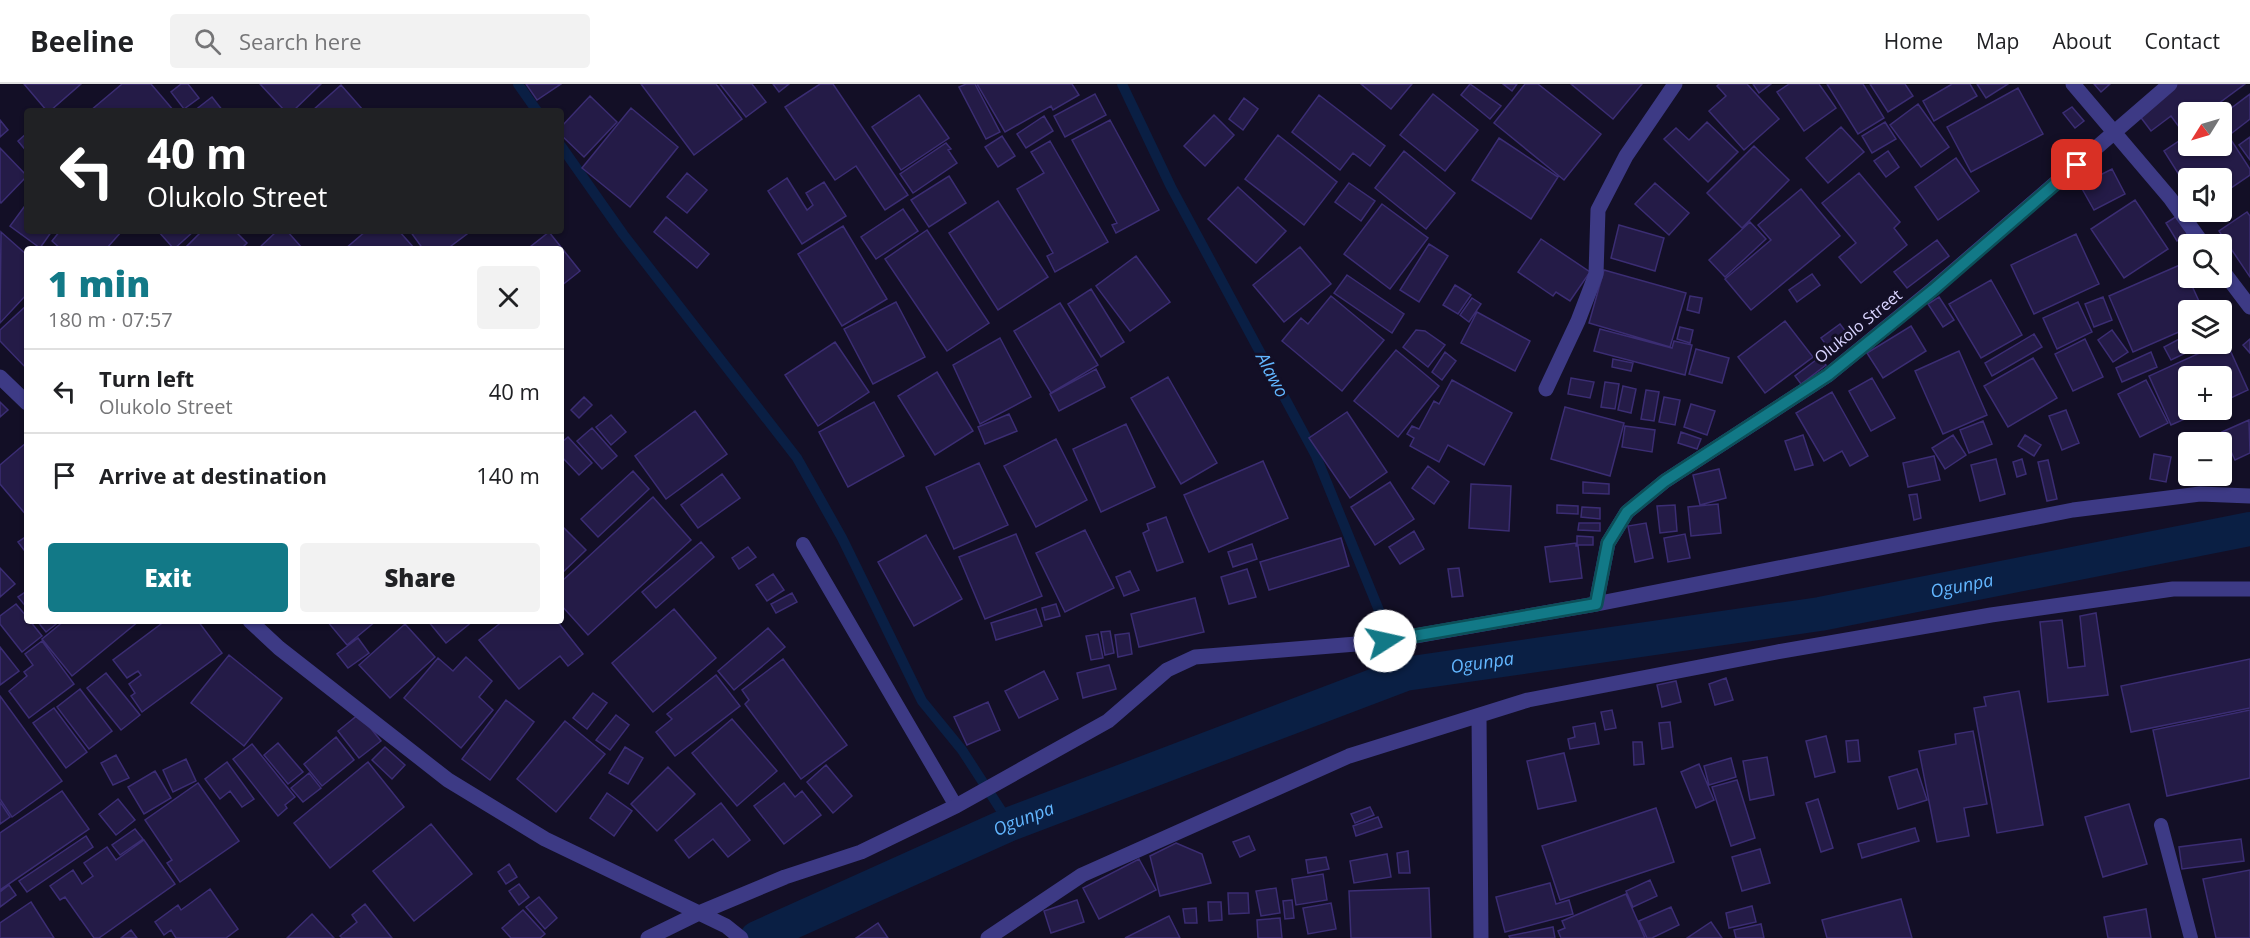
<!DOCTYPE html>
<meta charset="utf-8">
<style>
:root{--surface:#fff;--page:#f2f2f2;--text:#202124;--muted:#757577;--line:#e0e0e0;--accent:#127987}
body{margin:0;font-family:"Open Sans",sans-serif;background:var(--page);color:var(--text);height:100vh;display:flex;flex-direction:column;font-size:22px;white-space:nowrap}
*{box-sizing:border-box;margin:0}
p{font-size:20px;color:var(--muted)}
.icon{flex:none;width:33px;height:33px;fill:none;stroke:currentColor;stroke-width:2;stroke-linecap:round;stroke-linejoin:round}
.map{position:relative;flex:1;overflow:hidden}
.panel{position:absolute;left:24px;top:162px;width:540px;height:378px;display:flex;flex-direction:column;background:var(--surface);border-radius:6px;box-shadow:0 2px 4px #0004}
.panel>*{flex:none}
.top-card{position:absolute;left:24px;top:24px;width:540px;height:126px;border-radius:6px;box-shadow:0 2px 4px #0004;background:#202124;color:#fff;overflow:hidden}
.needle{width:39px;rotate:233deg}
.buttons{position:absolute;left:2178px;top:18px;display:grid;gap:12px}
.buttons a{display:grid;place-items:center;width:54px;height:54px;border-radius:6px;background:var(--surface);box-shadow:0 2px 4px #0004;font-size:30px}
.pin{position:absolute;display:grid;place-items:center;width:51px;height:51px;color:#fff;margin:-26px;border-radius:12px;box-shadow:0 3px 9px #0006}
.me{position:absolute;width:66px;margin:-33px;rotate:80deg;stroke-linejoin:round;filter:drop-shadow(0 0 4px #0008)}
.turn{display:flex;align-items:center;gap:21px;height:126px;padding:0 24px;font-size:27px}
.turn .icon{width:78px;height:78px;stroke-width:2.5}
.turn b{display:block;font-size:42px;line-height:51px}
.round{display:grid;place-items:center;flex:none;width:63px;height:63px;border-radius:6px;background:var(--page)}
.overview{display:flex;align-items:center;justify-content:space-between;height:102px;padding:0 24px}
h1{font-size:36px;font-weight:800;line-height:45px;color:var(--accent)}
.action{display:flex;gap:12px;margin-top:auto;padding:12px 24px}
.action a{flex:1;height:69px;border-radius:6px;background:var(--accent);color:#fff;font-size:24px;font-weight:800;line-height:69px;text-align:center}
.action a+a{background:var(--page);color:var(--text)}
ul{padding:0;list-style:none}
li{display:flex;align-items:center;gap:18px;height:84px;padding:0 24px;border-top:2px solid var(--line)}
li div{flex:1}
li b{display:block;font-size:22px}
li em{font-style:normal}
header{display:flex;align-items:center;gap:36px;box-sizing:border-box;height:84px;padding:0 30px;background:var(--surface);border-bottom:2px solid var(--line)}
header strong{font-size:28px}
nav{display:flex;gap:33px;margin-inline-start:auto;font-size:21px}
.search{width:420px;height:54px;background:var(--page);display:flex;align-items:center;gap:15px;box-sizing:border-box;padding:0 21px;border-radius:6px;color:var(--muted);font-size:22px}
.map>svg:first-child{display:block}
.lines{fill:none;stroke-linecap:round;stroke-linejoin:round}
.stream{stroke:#0a1f44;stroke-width:10}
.canal{stroke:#0a1f44;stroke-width:34}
.building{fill:#241b47;stroke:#3b2d73;stroke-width:1.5}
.service{stroke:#3d3a85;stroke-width:14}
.minor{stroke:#3d3a85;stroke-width:15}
.route-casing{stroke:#0c4f58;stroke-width:15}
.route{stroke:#127987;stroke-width:10}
.labels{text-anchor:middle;stroke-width:6;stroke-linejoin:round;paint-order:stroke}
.street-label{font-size:16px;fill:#d9d4ff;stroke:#130f26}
.water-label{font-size:18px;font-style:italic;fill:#62b6ff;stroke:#130f26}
</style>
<header>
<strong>Beeline</strong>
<div class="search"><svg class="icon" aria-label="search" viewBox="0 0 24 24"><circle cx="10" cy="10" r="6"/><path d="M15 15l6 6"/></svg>Search here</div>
<nav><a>Home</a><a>Map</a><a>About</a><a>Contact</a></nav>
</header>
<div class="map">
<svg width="2250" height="854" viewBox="0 0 2250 854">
<rect width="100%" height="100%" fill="#130f26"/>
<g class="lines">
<!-- stream -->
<path class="stream" d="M518 0 537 27
M1122 0 1171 103 1316 372 1405 590
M561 62 623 150 797 374 842 454 922 617 962 666 1010 740"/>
<!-- canal -->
<path class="canal" id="s1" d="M757 854 1010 740 1405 590 1820 530 2250 445"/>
</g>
<!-- building -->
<path class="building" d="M24 0H81L50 27H47Z
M122 0H151L174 27H90Z
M181 0H188L199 14 184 25 171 8Z
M260 0H321L293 27H285Z
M526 0H561L537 16Z
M641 0H716L742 35 694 71Z
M720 0H752L766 18 746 33Z
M773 0H789L779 8Z
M820 0H833L908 111 885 126 856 82 835 96 785 23Z
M966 0H975L1000 48 986 55 959 3Z
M977 0H1072L1079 11 1053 26 1051 22 1005 48Z
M1361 0H1412L1391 25Z
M1470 0 1501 22 1490 35 1461 11Z
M1503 0H1517L1512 7Z
M1525 0H1538L1601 50 1564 96 1494 39Z
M1571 0H1642L1613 35Z
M1719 0H1747L1779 35 1744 66 1709 27 1726 12 1717 2Z
M1753 0H1771L1759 9Z
M1789 0H1819L1836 24 1804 47 1777 8Z
M1827 0H1863L1884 34 1858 50Z
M1870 0H1905L1913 12 1888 28Z
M1952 0H1970L1977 12 1934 37 1923 17Z
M1977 0H2008L1986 14Z
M2094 0H2110L2101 8Z
M2174 0H2245L2207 28H2188V43L2182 47 2171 32 2151 47 2139 31Z
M341 1 363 26 312 27Z
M2018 4 2043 50 1971 88 1947 43Z
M1095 10 1106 31 1065 53 1054 32Z
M1433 10 1478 46 1445 87 1400 51Z
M2250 10V35L2232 49 2222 34V31Z
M919 11 949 54 901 86 872 43Z
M1319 11 1385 62 1370 82 1353 69 1340 86 1292 48Z
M590 12 617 38 584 73 561 51V43Z
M212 13 223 27H194Z
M1244 14 1258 25 1243 46 1229 35Z
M1918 20 1949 63 1921 83 1890 41Z
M2072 23 2084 37 2075 44 2063 29Z
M631 24 678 63 630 123 582 84Z
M1214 31 1234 51 1205 82 1184 62Z
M1044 32 1053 47 1026 64 1017 50Z
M0 36 8 46 0 53Z
M1110 36 1159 126 1116 149 1112 141 1117 139 1072 56Z
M1707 38 1738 68 1708 98 1664 55 1676 44 1689 56Z
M1885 38 1896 55 1872 69 1862 52Z
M2222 42 2250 85V91L2222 110V94H2188V105L2164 67 2188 51V62H2222Z
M1841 43 1864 68 1828 99 1806 74Z
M27 49V68L18 57Z
M1278 51 1337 98 1304 141 1245 95Z
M1002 52 1015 72 998 83 985 63Z
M2250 53V76L2239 61Z
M1499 54 1558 93 1531 135 1472 96Z
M1050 57 1108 158 1055 188 1047 172 1053 169 1017 105 1044 89 1031 68Z
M946 59 951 65 948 66 957 79 913 109 900 90Z
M1754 62 1789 96 1742 144 1707 109Z
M0 64 27 92 1 119 0 117Z
M1404 67 1455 109 1426 145 1375 104Z
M1888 67 1899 83 1886 93 1874 77Z
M1956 74 1979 107 1938 136 1915 103Z
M2112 85 2125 110 2094 126 2080 101Z
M687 89 707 106 687 129 667 113Z
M1859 89 1900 138 1894 144 1907 161 1861 199 1839 173 1856 159 1822 119Z
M949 92 966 119 929 143 911 116Z
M787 94 807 126 813 121 806 109 824 98 846 132 802 160 768 107Z
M1349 99 1375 117 1361 137 1335 118Z
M1655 99 1689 129 1669 151 1635 120Z
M1238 103 1286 147 1256 179 1208 135Z
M1801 105 1840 152 1751 226 1725 195 1771 156 1758 141Z
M2135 116 2168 165 2124 194 2091 145Z
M998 117 1048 193 998 226 949 149Z
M27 119V147H52L40 164 10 142Z
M1382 120 1428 154 1390 205 1344 170Z
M903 125 918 147 876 175 861 153Z
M2247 128 2250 132V193L2219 147Z
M2177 132 2188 149 2177 157 2166 139Z
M666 133 709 170 697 184 654 148Z
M1750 138 1766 155 1725 193 1709 176Z
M1619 141 1664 154 1655 187 1611 174Z
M843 142 887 215 842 242 798 170Z
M927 146 989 239 947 267 885 175Z
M60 147H122L106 165H61L52 157Z
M158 147H194L174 165Z
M202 147H235L247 159 241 165H189L186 163Z
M277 147H287L303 165H258Z
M366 147H399L415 165H345Z
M410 147H471L447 165H423Z
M1 148 27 171V210L0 239Z
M549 148 580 187 561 202V165L530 163Z
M2076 150 2099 200 2034 230 2011 181Z
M1541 155 1590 188 1570 217 1556 208 1553 212 1518 188Z
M1937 156 1949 172 1907 204 1894 188Z
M1429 160 1448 172 1419 218 1400 206Z
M1300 163 1331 200 1284 238 1253 201Z
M1136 172 1170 218 1130 247 1096 202Z
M2182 180 2203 226H2188V244L2133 268 2109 212Z
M1604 186 1686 209 1670 263 1589 239Z
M1812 190 1820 201 1797 218 1789 206Z
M1347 191 1404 230 1392 249 1334 209Z
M1991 196 2022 251 1981 274 1949 220Z
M1455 201 1471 211 1458 230 1443 221Z
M1091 205 1124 258 1101 273 1068 220Z
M1331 212 1384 256 1342 307 1282 257 1301 234 1308 240Z
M1690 212 1702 214 1699 229 1687 226Z
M1939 213 1954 236 1943 243 1928 220Z
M2103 213 2112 236 2094 243 2085 220Z
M1472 214 1481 220 1469 238 1460 231Z
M896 218 925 273 873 300 844 245Z
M2078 218 2092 248 2057 265 2043 234Z
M1060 219 1098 281 1051 309 1014 247Z
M27 221V285L0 257V246Z
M1477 228 1530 257 1515 287 1461 259Z
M1785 237 1813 273 1765 309 1738 273Z
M1840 240 1852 256 1833 270 1821 254Z
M1911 242 1926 267 1883 294 1867 269Z
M1680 243 1693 246 1690 259 1677 255Z
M1600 245 1672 264 1674 257 1692 261 1685 291 1594 267Z
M1416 246 1425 247 1445 261 1428 283 1403 263Z
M2112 246 2128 268 2113 278 2098 256Z
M2034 250 2042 263 1992 292 1985 279Z
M2183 253 2190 267 2171 276 2164 263Z
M1000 254 1031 313 980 340 953 281Z
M2085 255 2103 293 2073 307 2055 270Z
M2250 255V269L2243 261Z
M2226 257 2248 306 2222 318V292H2188V326H2205L2171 341 2149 292Z
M835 258 869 308 818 342 785 291Z
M1696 265 1729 274 1722 299 1689 290Z
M1396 266 1439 302 1398 353 1354 317Z
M1959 267 1987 331 1943 350 1915 287Z
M1445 268 1456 277 1442 296 1432 288Z
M2151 268 2157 283 2122 298 2116 284Z
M1820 273 1826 281 1801 300 1795 292Z
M2033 274 2057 314 2008 343 1984 302Z
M1613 275 1633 279 1631 287 1612 283Z
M1096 285 1105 303 1059 327 1050 310Z
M937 288 973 347 935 371 898 312Z
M1168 293 1217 379 1181 400 1131 314Z
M1571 294 1594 298 1590 314 1568 310Z
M1872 294 1895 334 1871 347 1849 307Z
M1452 296 1512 329 1484 381 1448 361 1439 378 1410 362 1414 354 1407 350 1412 342 1419 345 1434 317 1439 320Z
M2146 296 2168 339 2140 353 2118 310Z
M1605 298 1619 300 1615 325 1601 323Z
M1623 302 1636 305 1631 329 1618 326Z
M1646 306 1659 308 1654 337 1641 335Z
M1832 308 1868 372 1850 382 1842 367 1824 377 1796 329Z
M584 313 592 321 579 334 571 326Z
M1664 313 1680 316 1675 341 1659 338Z
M0 318 8 326 0 333Z
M874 318 904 372 848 403 819 348Z
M1691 320 1715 327 1707 351 1684 343Z
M1565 323 1624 339 1610 392 1551 375Z
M2066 326 2079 359 2062 366 2049 332Z
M695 327 727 370 666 415 635 372Z
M1347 328 1387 388 1350 414 1309 354Z
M1009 330 1017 347 985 360 978 343Z
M611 331 626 348 611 361 596 343Z
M2249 336 2250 369 2235 376 2222 348Z
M1983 337 1992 360 1969 369 1960 346Z
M1126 340 1155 403 1101 428 1073 365Z
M1625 342 1655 346 1652 368 1622 363Z
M592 344 617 372 602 385 577 357Z
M1681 348 1701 355 1697 365 1678 359Z
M1803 351 1813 381 1795 386 1785 357Z
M1953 351 1966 371 1945 385 1932 364Z
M2025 351 2041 361 2034 372 2018 362Z
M568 353 592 379 579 391 561 372V359Z
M1056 355 1087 416 1036 443 1004 382Z
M27 358V432L0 400V381Z
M2154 370 2171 373 2166 398 2150 395Z
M1934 372 1940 396 1908 403 1903 379Z
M1996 375 2005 410 1980 417 1971 381Z
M2022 375 2026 390 2017 393 2013 378Z
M2048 376 2057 415 2047 417 2038 378Z
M1263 377 1288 434 1209 468 1184 411Z
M979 379 1008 441 954 465 926 403Z
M1428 382 1449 398 1434 420 1412 404Z
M1719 385 1726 414 1700 421 1693 391Z
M633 387 649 405 598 453 581 435Z
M722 390 740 414 698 444 681 421Z
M1390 398 1414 435 1375 461 1351 423Z
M1583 398 1609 400V410L1583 409Z
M1471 400 1511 402 1509 447 1469 444Z
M1917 410 1921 434 1914 436 1909 411Z
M653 413 691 456 588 551 561 521V498Z
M1718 420 1721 449 1691 452 1688 423Z
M1557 421 1578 422V430L1557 429Z
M1675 421 1677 447 1660 449 1657 422Z
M1582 423 1600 424V435L1581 433Z
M1166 433 1183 478 1157 487 1143 449 1149 446 1147 440Z
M1579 439H1600V447L1578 446Z
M1646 439 1653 474 1635 478 1628 442Z
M561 441 586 466 561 490Z
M1085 446 1114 504 1065 528 1036 469Z
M1414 447 1424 465 1400 480 1389 463Z
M1016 450 1042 512 985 535 959 473Z
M1685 450 1690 474 1668 478 1664 454Z
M926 451 962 515 914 542 878 478Z
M27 452V470L18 458Z
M1577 452 1593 453V461H1577Z
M1341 454 1349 482 1269 506 1260 478Z
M701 458 714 473 656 524 642 508Z
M1576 459V462H1578L1582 494 1550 498 1545 463Z
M1252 460 1257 475 1233 483 1228 468Z
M748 463 756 473 739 485 732 474Z
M0 484 15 500 0 513Z
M1459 484 1463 512 1452 513 1448 485Z
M1247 485 1256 513 1229 520 1221 493Z
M1130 487 1139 506 1124 512 1116 493Z
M773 490 784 506 767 517 756 501Z
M27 507V524L18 513Z
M792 509 797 518 776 529 771 520Z
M1195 514 1204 548 1139 563 1131 530Z
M16 520 27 533V537H30L42 552 22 568 0 540V532Z
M1056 520 1060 532 1045 536 1042 524Z
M674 525 716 574 653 628 612 579Z
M1036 525 1042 542 996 556 991 539Z
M2096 529 2108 611 2048 618 2040 538 2062 536 2068 584 2085 582 2080 532Z
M37 537H60L46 548Z
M64 537H139L72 592 42 555Z
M165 537H198L222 569 142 628 131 612 135 609 129 600 141 591 138 587 127 594 113 576Z
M327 537H376L347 561Z
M428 537H473L446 559Z
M503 537H557L583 570 568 582 560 572 519 605 479 556Z
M405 540 435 573 390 614 359 581Z
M768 544 785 563 734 606 718 587Z
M1110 547 1114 569 1105 571 1101 548Z
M1129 549 1132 570 1118 573 1115 551Z
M1098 550 1103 574 1091 576 1086 552Z
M358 554 369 569 348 584 337 570Z
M42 557 74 600 29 634 9 607 27 592 24 588 33 581 25 570Z
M0 563 19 587 0 601Z
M229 571 282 614 244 662 191 619Z
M466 573 492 597 479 613 493 626 461 664 404 614 438 574 453 587Z
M783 575 847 661 801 695 745 620 749 616 742 606Z
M2250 575V624L2131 648 2121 602Z
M1109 581 1116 605 1083 614 1077 589Z
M1044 587 1058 615 1019 634 1005 607Z
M106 589 140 631 121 646 87 604Z
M716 591 740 622 675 672 656 648 672 635 667 630Z
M1726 594 1733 616 1715 621 1709 600Z
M1676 597 1681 618 1662 623 1657 601Z
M80 605 112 647 89 665 57 623Z
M2019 607 2043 741 1997 749 1974 624 1986 622 1984 613Z
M593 609 607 619 587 645 573 634Z
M0 612 62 697 12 733 0 715Z
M506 616 534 638 490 696 462 675Z
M988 618 1000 646 967 661 954 633Z
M54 624 87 668 66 684 33 639Z
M1612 626 1616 644 1605 646 1601 628Z
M2250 626V694L2167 712 2153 646Z
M359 630 381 657 359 674 338 647Z
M616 631 629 641 610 666 596 656Z
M732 635 777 687 737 722 692 669Z
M565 637 605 670 556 728 517 695Z
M1670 638 1673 663 1662 665 1659 639Z
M1595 639 1599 660 1570 665 1568 655 1575 653 1573 643Z
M1973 647 1987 720 1964 724 1969 752 1937 758 1919 667 1956 660 1955 650Z
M1826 652 1835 688 1815 693 1806 657Z
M336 653 354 676 322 702 304 680Z
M1858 656 1860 677 1848 678 1846 657Z
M1633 658H1642L1644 680 1634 681Z
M278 659 303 688 288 700 264 671Z
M252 660 295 713 285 721 287 724 278 732 233 675Z
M385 663 405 681 392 695 372 676Z
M625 663 643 674 628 700 609 689Z
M1564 669 1576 717 1538 725 1527 677Z
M116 671 129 694 113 701 101 679Z
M1767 673 1774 711 1750 716 1743 677Z
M1731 674 1736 693 1709 701 1704 682Z
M186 675 196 697 173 708 163 686Z
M227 678 254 715 242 723 230 707 220 715 205 695Z
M368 678 404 723 330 784 294 739Z
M1699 680 1714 716 1696 724 1681 688Z
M826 681 852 712 833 729 807 698Z
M668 683 695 710 657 747 631 720Z
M1917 685 1927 716 1898 725 1889 693Z
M155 687 171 714 144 730 128 703Z
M309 689 321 704 303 718 291 704Z
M1737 696 1755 754 1731 762 1712 703Z
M198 699 239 757 180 798 167 779 172 776 145 736Z
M784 699 795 713 802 707 821 731 784 760 754 722Z
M62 707 89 745 0 806V749Z
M607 709 632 727 614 752 590 734Z
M118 715 135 736 116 751 99 730Z
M1818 715 1833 764 1821 768 1806 719Z
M0 718 10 733 0 740Z
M721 719 750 756 728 773 713 755 689 774 675 756Z
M2129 720 2147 780 2103 793 2085 733Z
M1370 723 1374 731 1355 739 1351 730Z
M1656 724 1674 778 1560 816 1542 762Z
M1378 733 1382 743 1356 752 1353 742Z
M431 740 472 790 414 837 373 787Z
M1915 744 1919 757 1862 774 1858 760Z
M135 745 143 755 120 771 112 761Z
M86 752 93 763 27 808 19 797Z
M1249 752 1255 766 1240 773 1233 758Z
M2241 755 2244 777 2182 785 2179 763Z
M144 756 175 800 99 854H94L65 813 60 816 50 802 73 786 82 800 93 792 84 779 107 763 116 776Z
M1176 759 1202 770 1211 799 1160 812 1150 772Z
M1760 765 1770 799 1742 807 1732 773Z
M1408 767 1410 789H1399L1397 769Z
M1387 770 1391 793 1354 799 1350 777Z
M1326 773 1329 785 1308 789 1306 776Z
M1139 775 1156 806 1099 835 1083 804Z
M509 780 517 793 506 800 498 788Z
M2250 786V854H2216L2203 795Z
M1323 790 1327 816 1296 821 1292 795Z
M1650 796 1657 812 1633 823 1626 807Z
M1550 799 1556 820 1569 816 1573 830 1505 848 1496 813Z
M519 800 529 813 519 821 509 807Z
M9 801 16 811 0 823V808Z
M1276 804 1280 829 1261 832 1256 807Z
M1429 804 1431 854H1351L1349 807Z
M210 805 238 845 226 854H176L171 846 164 851 155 838 178 821 181 826Z
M1228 809H1248L1249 829 1229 830Z
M1626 810 1645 854H1561L1558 847 1565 844 1562 837Z
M539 813 557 834 545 845 526 823Z
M1901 815 1912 854H1827L1822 836Z
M1077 816 1084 838 1051 849 1044 827Z
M1292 816 1294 834 1285 835 1283 817Z
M31 818 54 854H0V839Z
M1208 818H1221L1222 836 1209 837Z
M1331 819 1336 845 1308 850 1303 824Z
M365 820 384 844 392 854H342L340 852 357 838 352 831Z
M1752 822 1756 838 1729 844 1726 829Z
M1671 823 1679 841 1652 854H1647L1639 837Z
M1196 824 1197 839H1185L1183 825Z
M2146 825 2151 854H2108L2104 833Z
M523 826 545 850 540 854H511L502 844Z
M312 830 334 854H287Z
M1169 832 1180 854H1125Z
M1280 834 1282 854H1258L1257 836Z
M1711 838 1722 854H1687Z
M878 839 888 854H856Z
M1761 840 1764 854H1736L1734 846Z
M1553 843 1555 854H1510L1509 852Z
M131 846 137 854H121Z"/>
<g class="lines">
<!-- service -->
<path class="service" d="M803 460 956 722
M2161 741 2191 854"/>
<!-- minor -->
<path class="minor" d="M2073 0 2170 114 2203 160
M2222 186 2250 223
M0 293 27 319
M1546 305 1578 237 1596 190 1598 126 1626 72 1675 0
M1596 520 1608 459 1627 428 1665 397 1828 291 1933 205 2170 0
M250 537 279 564 448 696 545 755 699 829 726 842 741 854
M1479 632 1481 854
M648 854 699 829 785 793 861 768 956 722 1108 637 1167 586 1195 573 1381 558 1596 520 2073 426 2200 410 2250 412
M988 854 1082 791 1349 672 1528 616 1777 568 1991 531 2173 505H2250"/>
</g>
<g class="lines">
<defs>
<path id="route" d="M1385 557 1596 520 1608 459 1627 428 1665 397 1828 291 1933 206 2077 81"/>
</defs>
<!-- route casing -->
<use href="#route" class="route-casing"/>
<!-- route -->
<use href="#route" class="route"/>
</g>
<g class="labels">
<!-- street labels -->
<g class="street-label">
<text transform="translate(1858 242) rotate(-39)" y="6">Olukolo Street</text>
</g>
<!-- water labels -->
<g class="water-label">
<text transform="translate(1272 291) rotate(62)" y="6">Alawo</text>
<text dy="6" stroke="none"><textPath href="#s1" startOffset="1264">Ogunpa</textPath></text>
<text dy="6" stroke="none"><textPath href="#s1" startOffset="778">Ogunpa</textPath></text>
<text dy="6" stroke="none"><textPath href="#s1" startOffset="292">Ogunpa</textPath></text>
</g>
</g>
</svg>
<div class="buttons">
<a><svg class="needle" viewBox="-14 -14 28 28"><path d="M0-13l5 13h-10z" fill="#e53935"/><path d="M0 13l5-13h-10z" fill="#757577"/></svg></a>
<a><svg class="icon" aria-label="sound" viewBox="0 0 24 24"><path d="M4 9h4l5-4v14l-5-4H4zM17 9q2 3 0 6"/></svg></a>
<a><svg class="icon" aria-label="search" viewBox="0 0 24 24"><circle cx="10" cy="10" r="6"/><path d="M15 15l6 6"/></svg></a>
<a><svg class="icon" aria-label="layers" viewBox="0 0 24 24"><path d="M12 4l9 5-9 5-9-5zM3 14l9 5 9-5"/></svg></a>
<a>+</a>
<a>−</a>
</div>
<div class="pin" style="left:2077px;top:81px;background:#d93025"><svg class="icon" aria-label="arrive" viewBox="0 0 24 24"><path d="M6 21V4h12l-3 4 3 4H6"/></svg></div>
<svg class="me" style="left:1385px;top:557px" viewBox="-20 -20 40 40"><circle r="19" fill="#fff"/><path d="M0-13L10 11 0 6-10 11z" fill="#127987"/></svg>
<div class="top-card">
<div class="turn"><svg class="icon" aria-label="left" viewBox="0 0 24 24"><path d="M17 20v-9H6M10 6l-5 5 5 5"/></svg><div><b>40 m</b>Olukolo Street</div></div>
</div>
<section class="panel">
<div class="overview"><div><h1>1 min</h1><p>180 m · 07:57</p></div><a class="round"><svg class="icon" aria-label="close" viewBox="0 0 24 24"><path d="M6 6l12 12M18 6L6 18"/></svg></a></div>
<ul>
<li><svg class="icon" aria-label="left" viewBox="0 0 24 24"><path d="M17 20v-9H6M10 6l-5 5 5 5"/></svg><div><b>Turn left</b><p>Olukolo Street</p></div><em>40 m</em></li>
<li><svg class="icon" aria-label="arrive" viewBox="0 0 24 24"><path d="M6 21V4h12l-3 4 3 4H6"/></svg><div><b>Arrive at destination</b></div><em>140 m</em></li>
</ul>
<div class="action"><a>Exit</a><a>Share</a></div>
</section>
</div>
